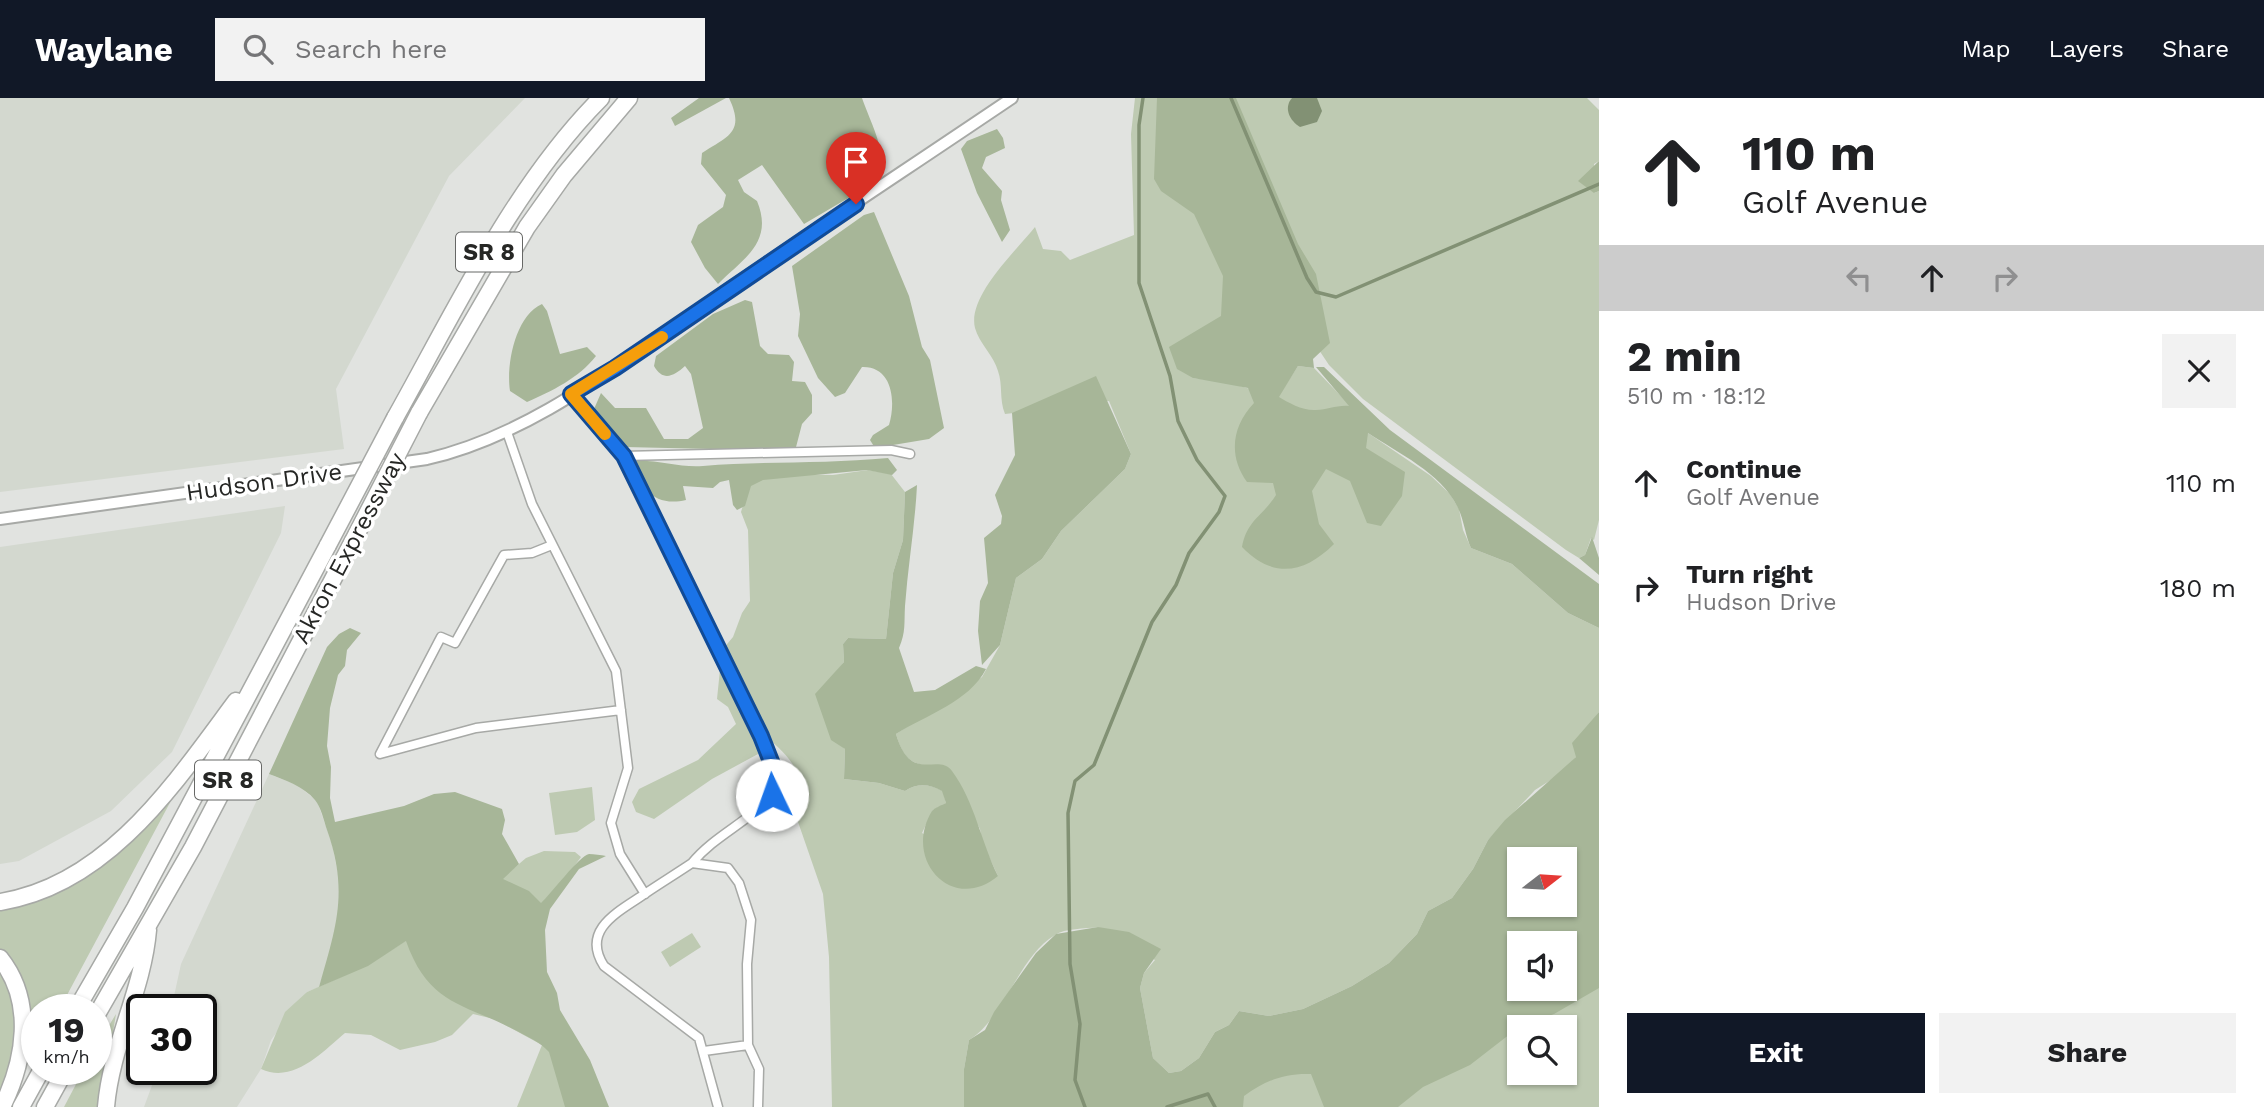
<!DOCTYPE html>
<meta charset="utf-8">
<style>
:root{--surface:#fff;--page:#f2f2f2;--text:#202124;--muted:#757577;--accent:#111827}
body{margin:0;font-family:"Work Sans",sans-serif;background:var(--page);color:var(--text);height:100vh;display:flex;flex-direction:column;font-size:26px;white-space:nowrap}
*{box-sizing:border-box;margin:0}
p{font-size:23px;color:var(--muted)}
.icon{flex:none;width:38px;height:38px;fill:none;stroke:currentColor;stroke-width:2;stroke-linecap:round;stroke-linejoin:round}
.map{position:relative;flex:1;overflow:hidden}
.details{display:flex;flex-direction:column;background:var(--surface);width:665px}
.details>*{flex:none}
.hud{background:#fff;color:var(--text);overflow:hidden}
.needle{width:46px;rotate:73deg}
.tools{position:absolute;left:1507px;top:749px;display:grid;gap:14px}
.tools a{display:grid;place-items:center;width:70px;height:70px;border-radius:0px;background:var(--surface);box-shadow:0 2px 5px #0004;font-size:35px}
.speed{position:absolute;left:21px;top:896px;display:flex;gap:14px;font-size:35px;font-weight:700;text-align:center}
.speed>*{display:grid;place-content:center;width:91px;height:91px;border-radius:50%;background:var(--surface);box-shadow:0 2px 5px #0004;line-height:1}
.speed small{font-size:18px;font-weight:400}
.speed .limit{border:4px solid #111;border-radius:10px;background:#fff;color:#111}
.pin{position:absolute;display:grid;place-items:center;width:60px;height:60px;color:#fff;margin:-72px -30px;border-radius:50% 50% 50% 0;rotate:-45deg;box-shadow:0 0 7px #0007}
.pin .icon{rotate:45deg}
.me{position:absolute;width:77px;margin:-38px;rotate:357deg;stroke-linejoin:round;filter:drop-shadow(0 0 5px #0008)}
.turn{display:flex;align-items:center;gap:24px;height:147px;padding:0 28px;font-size:32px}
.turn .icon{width:91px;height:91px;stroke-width:2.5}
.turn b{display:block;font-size:49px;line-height:60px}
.lanes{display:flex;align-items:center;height:66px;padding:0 28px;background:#0003;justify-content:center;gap:35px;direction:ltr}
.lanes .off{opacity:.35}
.round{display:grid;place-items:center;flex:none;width:74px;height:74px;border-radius:0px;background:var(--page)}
.summary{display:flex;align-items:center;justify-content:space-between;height:119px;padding:0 28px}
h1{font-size:42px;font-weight:700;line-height:52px}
.cta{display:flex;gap:14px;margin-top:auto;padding:14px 28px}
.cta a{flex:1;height:80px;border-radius:0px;background:var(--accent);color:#fff;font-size:28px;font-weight:700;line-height:80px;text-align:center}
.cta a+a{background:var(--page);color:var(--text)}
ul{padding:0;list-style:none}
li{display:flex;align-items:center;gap:21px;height:105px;padding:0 28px}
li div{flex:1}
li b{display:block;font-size:26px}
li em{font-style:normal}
header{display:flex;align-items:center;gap:42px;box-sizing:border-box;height:98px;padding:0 35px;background:var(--accent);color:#fff}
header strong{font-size:33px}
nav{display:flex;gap:38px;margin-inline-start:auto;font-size:24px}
.search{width:490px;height:63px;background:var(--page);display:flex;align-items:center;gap:18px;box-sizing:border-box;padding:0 24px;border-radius:0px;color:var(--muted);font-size:26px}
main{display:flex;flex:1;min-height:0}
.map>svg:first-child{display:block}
.built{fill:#d3d8cf}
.green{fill:#becab2;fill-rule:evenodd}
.forest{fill:#a7b698;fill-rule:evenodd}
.water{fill:#829174}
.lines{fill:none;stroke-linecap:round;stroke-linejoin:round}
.stream{stroke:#829174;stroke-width:3.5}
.minor-casing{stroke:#a7a9a6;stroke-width:11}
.tertiary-casing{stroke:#a7a9a6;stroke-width:14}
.motorway-casing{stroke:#a7a9a6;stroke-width:19}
.minor{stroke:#fff;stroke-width:8}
.tertiary{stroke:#fff;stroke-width:10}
.motorway{stroke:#fff;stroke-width:16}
.motorway-bridge-casing{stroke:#a7a9a6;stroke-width:19;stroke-linecap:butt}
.motorway-bridge{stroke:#fff;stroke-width:16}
.route-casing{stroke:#114b97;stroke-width:18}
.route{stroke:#1a73e8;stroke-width:12}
.slow{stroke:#f59e0b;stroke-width:12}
.labels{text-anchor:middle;stroke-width:7;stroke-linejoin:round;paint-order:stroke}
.shield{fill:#fff;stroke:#676866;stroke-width:2}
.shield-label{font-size:23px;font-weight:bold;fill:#262725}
.street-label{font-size:24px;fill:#262725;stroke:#fff}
</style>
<header>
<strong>Waylane</strong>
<div class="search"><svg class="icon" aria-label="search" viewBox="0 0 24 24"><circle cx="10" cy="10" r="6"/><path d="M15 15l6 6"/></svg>Search here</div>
<nav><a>Map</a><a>Layers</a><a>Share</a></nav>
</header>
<main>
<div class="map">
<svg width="1599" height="1009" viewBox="0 0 1599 1009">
<rect width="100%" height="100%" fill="#e1e3e0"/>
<!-- built -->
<path class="built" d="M0 0H525L449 78 336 291 344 351 0 394Z
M285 408 281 435 172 654 111 713 19 763 0 766V449Z
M269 676 297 687 317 703 332 746 339 781V810L335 840 319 889 307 894 271 942 261 971 237 1009H144L158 971H201V912H171L181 866Z"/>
<!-- green -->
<path class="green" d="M1135 0H1190L1269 174 1193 280 1226 284 1278 299 1298 268 1314 270 1362 320 1368 335 1431 378 1450 396 1459 411 1463 432 1471 450 1512 466 1568 515 1599 530V614L1588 629 1576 659 1562 675 1535 692 1488 742 1473 771 1452 800 1428 813 1417 836 1389 865 1352 888 1303 911 1269 918 1239 913 1229 927 1215 934 1199 960 1181 973 1169 975 1153 960 1140 890 1144 875 1155 862 1098 829C1085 831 1065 830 1055 837 1018 859 1005 920 969 942L964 971V1009H832L829 859 823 796 797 721 796 687 799 685C798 662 773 646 757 630L758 656 712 681 654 721 636 714 632 704 639 691 698 662 736 626 728 609 717 601 722 552 733 539 742 515 750 503 748 432 741 414 752 376 833 377 868 372 891 376 905 394 903 442 893 475 886 541 848 540 843 546 844 564 824 589 837 644 845 651 844 681 879 685 905 693C918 685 929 686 943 693L946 705 933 712 922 735 998 778 982 744 980 731 946 668C916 668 905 667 896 636L982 579 1000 547 1016 480 1042 461 1061 433 1125 371 1131 356 1109 303 1005 316C999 301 1003 287 998 273 994 258 979 245 975 230 967 198 1017 152 1035 129L1043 151 1061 153 1070 162 1134 137 1131 36Z
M1196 0H1587L1599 12V63L1594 66V95L1599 93V422L1594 442 1591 440 1585 457 1579 460 1566 452 1363 301 1329 267 1307 234Z
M592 689 595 722 577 734 555 737 549 695Z
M173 699 59 912H37V953L31 965 26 964 18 878 0 851V811C71 807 124 745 173 699Z
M544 753 575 754 581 759 559 789 541 806 518 867 601 1009H517L542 947 494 921 473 916 452 937 435 944 400 952 371 937 345 935C322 954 294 986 261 971L285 914 307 894 368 867 499 783 526 760Z
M692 835 701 849 670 869 661 854Z
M1599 867V1009H1116L1564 891ZM1519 929H1564V975H1519Z
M0 869C21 916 22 945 0 992Z
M116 916 101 1009H64L84 971H96V949Z"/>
<!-- forest -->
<path class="forest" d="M699 0H726L675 28 671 20Z
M729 0H862C869 21 891 62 879 82L804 126 762 67 738 82 744 94 757 103C774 144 744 160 718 186L705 170 691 144 698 127 723 109 726 97 701 66 702 55C729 38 745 34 729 0Z
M1157 0H1236L1298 146 1316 176 1330 245 1313 261 1314 270 1298 268 1279 299C1289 305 1303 313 1316 312 1328 312 1336 307 1349 308L1316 269H1324L1390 332 1599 486V530L1568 515 1512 466 1471 450C1465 437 1464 421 1457 408 1441 375 1398 355 1368 335L1366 350 1405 374 1402 398 1381 428 1367 425 1350 383 1326 371 1312 393 1319 426 1334 446C1304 476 1273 481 1242 449 1247 422 1262 419 1276 397L1273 385 1247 384C1228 358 1232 328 1254 305L1248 290 1193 280 1177 271 1169 249 1221 218 1223 178 1194 116 1161 93 1154 81Z
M997 31 1003 40 1005 50 986 59 982 70 1002 93 1001 102 1010 132 1002 144 977 95 961 51 967 43Z
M1599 63V93L1594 95 1578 83Z
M874 114 909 198 922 249 930 262 944 330 929 341 875 350 870 342 873 337 889 327C896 304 893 268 862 269L845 295 835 299 818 280 798 238 800 216 792 168 864 117Z
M745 202 752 204 760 248 768 256 789 257 794 264 792 283 805 284 812 297V315L802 326 795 353 625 349 594 311 601 295 615 310H646L664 341H688L703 330 691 276 685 268C674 278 663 284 654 268L656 258 713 216Z
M542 206 547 213 560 256 587 249 596 258C579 280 552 293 527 304L510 293C506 267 515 218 542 206Z
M1096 278 1131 356 1125 371 1061 433 1042 461 1016 480 1000 547 982 567 978 533 980 503 988 485 984 440 1001 426 1002 418 995 397 1015 357 1012 315Z
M888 360 897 372 892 377 867 372 763 382 751 388 745 408 737 412 733 407 729 382 720 384 713 390 683 388 686 402C656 409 639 392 633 363 656 361 680 370 703 368 765 363 827 366 888 360Z
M917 387C915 428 908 467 905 508 904 525 906 534 899 550L914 594 935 592 976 568 986 571C969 604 926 617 896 636 911 687 938 654 952 673 975 704 981 744 998 778 953 816 902 762 932 713 934 710 942 707 946 705L942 693C929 686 918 685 905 693L879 685 844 681 845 651 831 642 815 596 844 564 843 546 848 540 886 541 893 475 903 442 905 394Z
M1592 439 1599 460V477L1579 460 1585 457Z
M350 530 361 535 347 552 345 568 338 577 330 610 327 648 331 669 330 700 335 724 404 708 434 696 455 694 502 711 505 722 502 736 519 766 503 781 529 793 541 805C551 796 579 758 589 756 594 756 601 757 606 758L579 771 550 811 545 832 547 874 557 895 560 912 590 962 609 1009H565L549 954C540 944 528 939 517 933 464 905 429 908 406 843L368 868 319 889C336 829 349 794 327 732 324 723 321 709 315 702 303 688 285 682 269 676L327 549 339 536Z
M1599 614V890L1554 916 1519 929 1470 967 1423 989 1398 1009H1324L1311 976C1285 975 1266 982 1244 998L1243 1009H964V971L969 942 985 932 994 914 1036 855 1056 836 1098 829 1129 834 1161 851 1144 875 1140 890 1153 960 1169 975 1181 973 1199 960 1215 934 1229 927 1239 913 1269 918 1303 911 1352 888 1389 865 1417 836 1428 813 1452 800 1473 771 1488 742 1505 722 1576 659 1572 645ZM1519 761H1564V807H1519ZM1519 845H1564V891H1519Z"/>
<!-- water -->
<path class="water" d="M1292 0H1317L1322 13 1317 24 1300 29C1290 23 1283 10 1292 0Z"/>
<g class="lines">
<!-- stream -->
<path class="stream" d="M1231 0 1307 180 1316 194 1336 199 1599 86
M1085 1009 1075 982 1080 926 1070 866 1068 715 1075 683 1094 667 1152 524 1176 487 1189 455 1219 414 1225 398 1197 362 1178 323 1170 278 1139 185V27L1143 0
M1167 1009 1208 996 1215 1009"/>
<defs>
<path id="minor" d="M571 296 623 358 772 666V697C749 724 715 737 692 765
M507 334 532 406 616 573 628 670 611 725 620 756 645 796
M623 358 891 352 910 356
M552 447 532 455 504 457 455 545 441 539 380 656 476 630 621 612
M704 953 748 947
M718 1009 699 940 604 868C580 831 620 813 646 795 661 785 677 775 692 765L728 770 739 785 751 822 747 866 748 947 759 971 758 1009"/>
<path id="tertiary" d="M0 421 427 361C527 338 612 271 695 214 800 141 907 71 1012 0"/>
<path id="motorway" d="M419 315 527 129 564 77 629 0
M395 320C455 213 514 87 601 0
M0 804C108 787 175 685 236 603
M0 860C35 904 25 962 2 1009
M76 912 135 810 328 447
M96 918 193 749 353 443
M21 1009 42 971
M45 1009 66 971
M106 1009C111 948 143 892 148 832"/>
</defs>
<!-- minor casing -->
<use href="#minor" class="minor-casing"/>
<!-- tertiary casing -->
<use href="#tertiary" class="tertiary-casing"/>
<!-- motorway casing -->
<use href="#motorway" class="motorway-casing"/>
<!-- minor -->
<use href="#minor" class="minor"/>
<!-- tertiary -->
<use href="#tertiary" class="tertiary"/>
<!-- motorway -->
<use href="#motorway" class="motorway"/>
<defs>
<path id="motorway-bridge" d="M353 443 419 315
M328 447 395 320"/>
</defs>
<!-- motorway-bridge casing -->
<use href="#motorway-bridge" class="motorway-bridge-casing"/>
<!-- motorway-bridge -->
<use href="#motorway-bridge" class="motorway-bridge"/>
</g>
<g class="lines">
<defs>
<path id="route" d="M772 697V666L761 638 624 358 571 296 615 270 856 106"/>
</defs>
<!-- route casing -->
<use href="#route" class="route-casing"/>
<!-- route -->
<use href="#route" class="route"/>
<!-- slow -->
<path class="slow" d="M605 336 571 296 662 239"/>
</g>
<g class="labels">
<!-- shield labels -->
<g class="shield">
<rect x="456" y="134.5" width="66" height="39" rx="5"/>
<rect x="195" y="662.5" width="66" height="39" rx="5"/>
</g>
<g class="shield-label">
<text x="489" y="162">SR 8</text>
<text x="228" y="690">SR 8</text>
</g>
<!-- street labels -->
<g class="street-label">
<text transform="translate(264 384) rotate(-8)" y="8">Hudson Drive</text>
<text transform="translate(349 450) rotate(-62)" y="8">Akron Expressway</text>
</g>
</g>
</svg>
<div class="tools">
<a><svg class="needle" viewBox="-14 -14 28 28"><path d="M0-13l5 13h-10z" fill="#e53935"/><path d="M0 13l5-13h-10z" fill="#757577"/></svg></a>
<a><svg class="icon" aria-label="sound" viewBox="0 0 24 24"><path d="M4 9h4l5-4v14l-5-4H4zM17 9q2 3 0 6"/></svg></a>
<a><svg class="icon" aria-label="search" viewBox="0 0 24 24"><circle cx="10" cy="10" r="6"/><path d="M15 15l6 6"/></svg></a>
</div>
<div class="speed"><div>19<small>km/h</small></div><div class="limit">30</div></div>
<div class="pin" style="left:856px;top:106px;background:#d93025"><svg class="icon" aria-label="arrive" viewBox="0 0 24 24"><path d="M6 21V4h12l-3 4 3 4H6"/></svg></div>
<svg class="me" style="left:772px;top:697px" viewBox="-20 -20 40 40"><circle r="19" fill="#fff"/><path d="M0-13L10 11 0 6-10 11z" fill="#1a73e8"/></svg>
</div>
<section class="details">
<div class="hud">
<div class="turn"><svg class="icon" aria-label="ahead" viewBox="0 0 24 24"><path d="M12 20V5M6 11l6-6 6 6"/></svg><div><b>110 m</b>Golf Avenue</div></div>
<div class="lanes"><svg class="icon off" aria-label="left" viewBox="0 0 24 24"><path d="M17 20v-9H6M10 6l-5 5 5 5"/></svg><svg class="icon" aria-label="ahead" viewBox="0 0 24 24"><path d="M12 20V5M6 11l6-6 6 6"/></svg><svg class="icon off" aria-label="right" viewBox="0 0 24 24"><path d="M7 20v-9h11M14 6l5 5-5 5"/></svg></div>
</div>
<div class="summary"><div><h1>2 min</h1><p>510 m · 18:12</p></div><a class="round"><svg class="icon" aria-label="close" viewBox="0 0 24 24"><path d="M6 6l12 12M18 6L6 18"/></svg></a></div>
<ul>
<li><svg class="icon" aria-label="ahead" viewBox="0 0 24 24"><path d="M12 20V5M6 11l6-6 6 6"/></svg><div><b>Continue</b><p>Golf Avenue</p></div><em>110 m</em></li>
<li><svg class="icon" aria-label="right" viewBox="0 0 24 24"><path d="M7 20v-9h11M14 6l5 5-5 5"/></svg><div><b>Turn right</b><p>Hudson Drive</p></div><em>180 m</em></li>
</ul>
<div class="cta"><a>Exit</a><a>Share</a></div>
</section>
</main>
